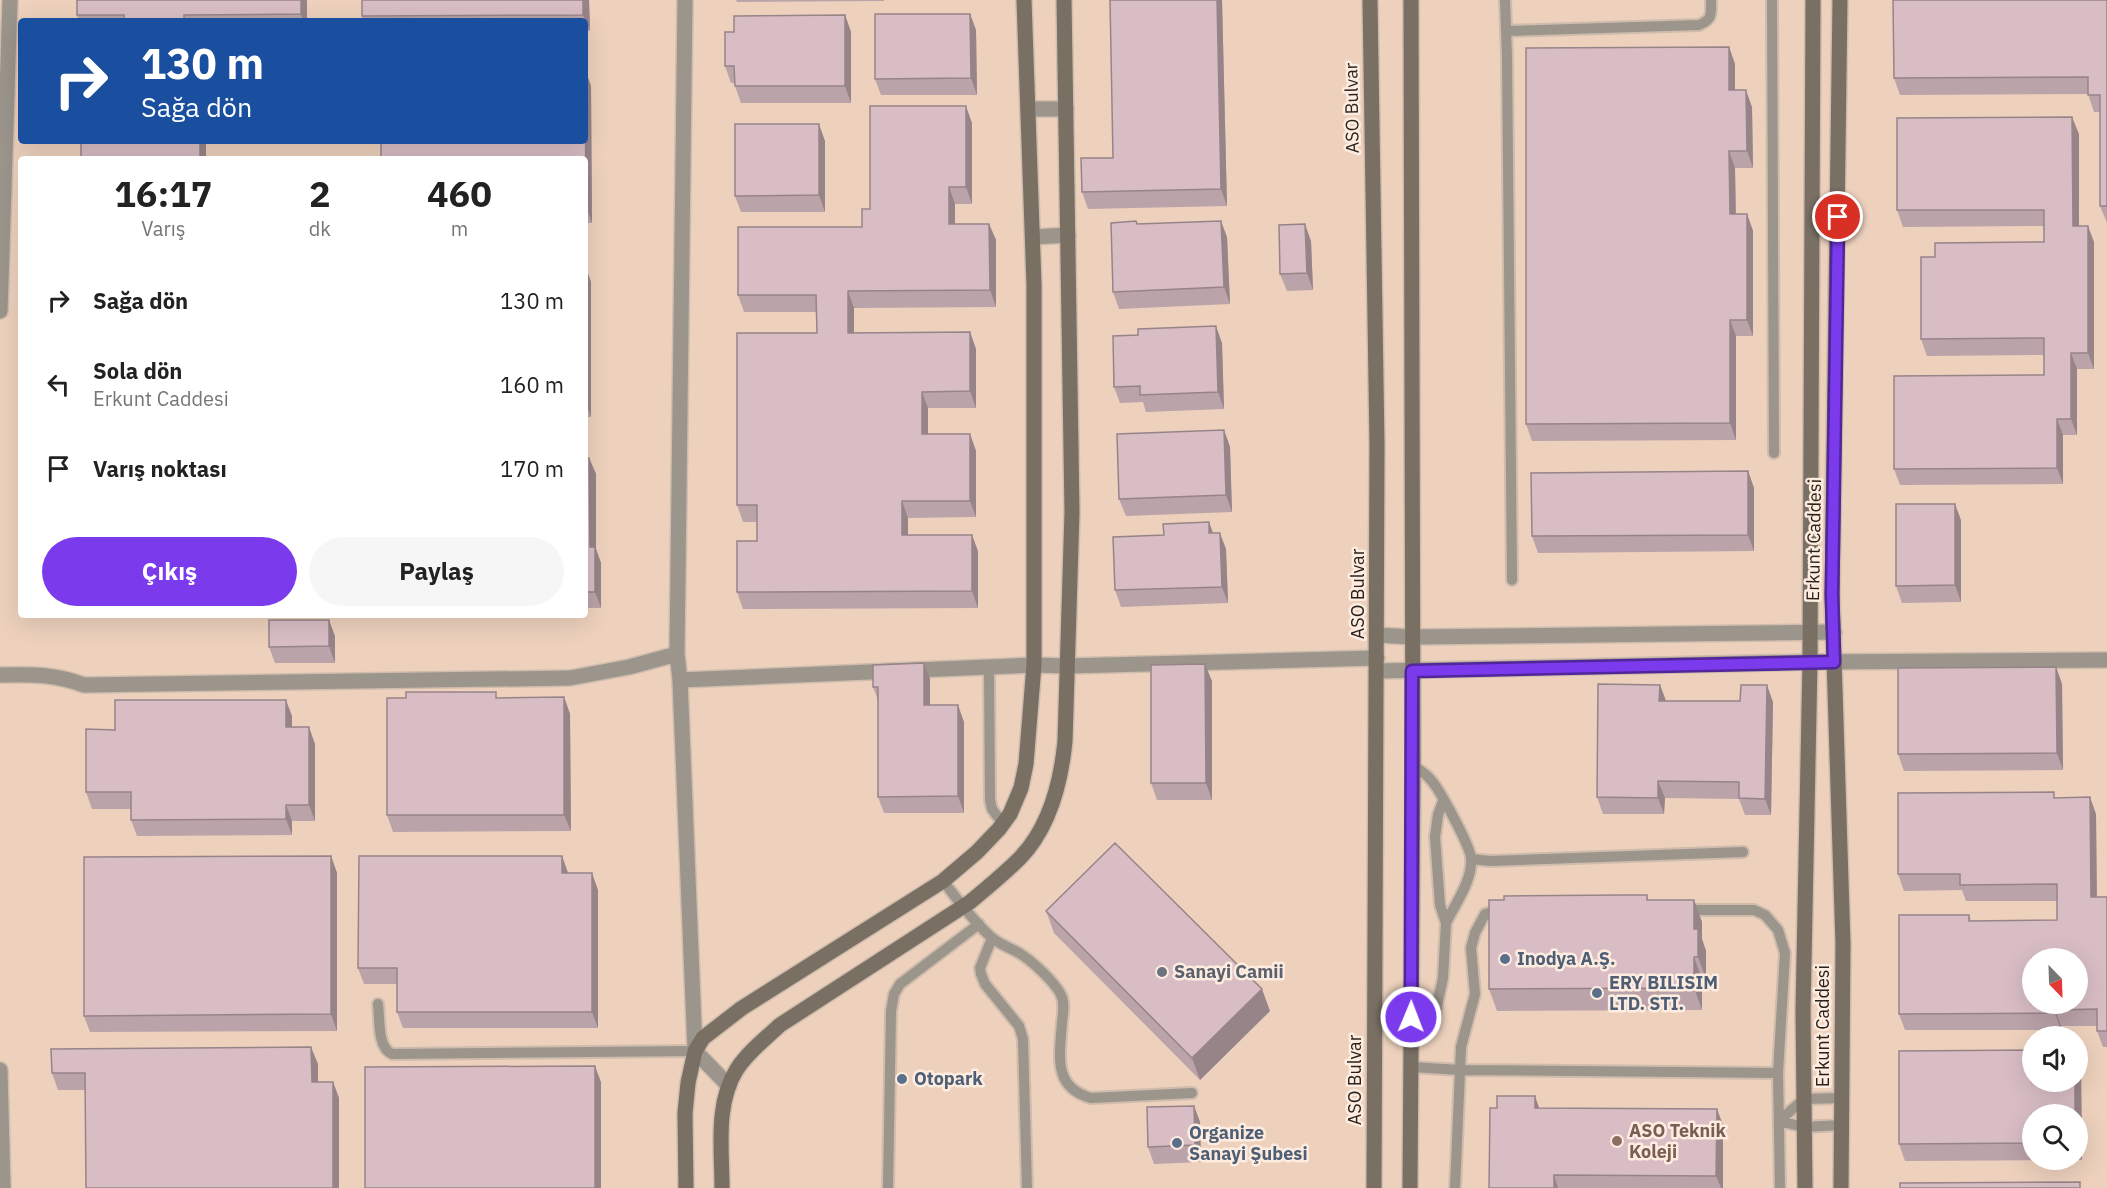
<!DOCTYPE html>
<html lang="tr">
<meta charset="utf-8">
<style>
:root{--surface:#fff;--page:#f6f6f6;--text:#222;--muted:#767676;--accent:#7c3aed}
body{margin:0;font-family:"IBM Plex Sans",sans-serif;background:var(--page);color:var(--text);height:100vh;display:flex;flex-direction:column;font-size:22px;white-space:nowrap}
*{box-sizing:border-box;margin:0}
p{font-size:20px;color:var(--muted)}
.icon{flex:none;width:33px;height:33px;fill:none;stroke:currentColor;stroke-width:2;stroke-linecap:round;stroke-linejoin:round}
.map{position:relative;flex:1;overflow:hidden}
.side{position:absolute;left:18px;top:156px;width:570px;height:462px;display:flex;flex-direction:column;background:var(--surface);border-radius:6px;box-shadow:0 6px 24px #0002}
.side>*{flex:none}
.guide{position:absolute;left:18px;top:18px;width:570px;height:126px;border-radius:6px;box-shadow:0 6px 24px #0002;background:#1a4fa0;color:#fff;overflow:hidden}
.needle{width:39px;rotate:157deg}
.tools{position:absolute;left:2022px;top:948px;display:grid;gap:12px}
.tools a{display:grid;place-items:center;width:66px;height:66px;border-radius:50%;background:var(--surface);box-shadow:0 6px 24px #0002;font-size:30px}
.pin{position:absolute;display:grid;place-items:center;width:51px;height:51px;color:#fff;margin:-26px;border:3px solid #fff;border-radius:50%;box-shadow:0 2px 6px #0007}
.me{position:absolute;width:66px;margin:-33px;rotate:1deg;stroke-linejoin:round;filter:drop-shadow(0 0 4px #0008)}
.turn{display:flex;align-items:center;gap:21px;height:126px;padding:0 24px;font-size:27px}
.turn .icon{width:78px;height:78px;stroke-width:2.5}
.turn b{display:block;font-size:42px;line-height:51px}
.eta{display:flex;justify-content:space-evenly;align-items:center;height:102px;text-align:center}
.eta b{font-size:36px;font-weight:700;line-height:42px}
.primary-button{display:flex;gap:12px;margin-top:auto;padding:12px 24px}
.primary-button a{flex:1;height:69px;border-radius:36px;background:var(--accent);color:#fff;font-size:24px;font-weight:700;line-height:69px;text-align:center}
.primary-button a+a{background:var(--page);color:var(--text)}
ul{padding:0;list-style:none}
li{display:flex;align-items:center;gap:18px;height:84px;padding:0 24px}
li div{flex:1}
li b{display:block;font-size:22px}
li em{font-style:normal}
.map>svg:first-child{display:block}
.built{fill:#edd1bd;fill-rule:evenodd}
.lines{fill:none;stroke-linecap:round;stroke-linejoin:round}
.lane-casing{stroke:#cfbcad;stroke-width:14}
.street-casing{stroke:#cfbcad;stroke-width:18}
.secondary-casing{stroke:#cfbcad;stroke-width:18}
.lane{stroke:#9b958c;stroke-width:10}
.street{stroke:#9b958c;stroke-width:15}
.secondary{stroke:#796f63;stroke-width:15}
.wall{fill:#baa3a9;fill-rule:evenodd}
.shaded-wall{fill:#978489}
.building{fill:#d8bdc4;stroke:#978489;stroke-width:1.5;fill-rule:evenodd}
.route-casing{stroke:#51269a;stroke-width:15}
.route{stroke:#7c3aed;stroke-width:10}
.service-dot{fill:#5c6f8a;stroke:#fdecdf;stroke-width:2}
.worship-dot{fill:#6b7280;stroke:#fdecdf;stroke-width:2}
.education-dot{fill:#8d6e63;stroke:#fdecdf;stroke-width:2}
.labels{text-anchor:middle;stroke-width:5;stroke-linejoin:round;paint-order:stroke}
.street-label{font-size:18px;fill:#29221b;stroke:#fdecdf}
.service-label{font-size:18px;font-weight:bold;fill:#4e5e75;stroke:#fdecdf;text-anchor:start}
.worship-label{font-size:18px;font-weight:bold;fill:#5b616d;stroke:#fdecdf;text-anchor:start}
.education-label{font-size:18px;font-weight:bold;fill:#785e54;stroke:#fdecdf;text-anchor:start}
</style>
<div class="map">
<svg width="2107" height="1188" viewBox="0 0 2107 1188">
<rect width="100%" height="100%" fill="#f3decd"/>
<!-- built -->
<path class="built" d="M0 0H2107V1188H0ZM21 21H585V141H21ZM21 159H585V615H21ZM2032 958H2078V1004H2032ZM2032 1036H2078V1082H2032ZM2032 1114H2078V1160H2032Z"/>
<g class="lines">
<defs>
<path id="lane" d="M1505 0 1507 57 1512 580
M1772 0 1774 453
M1506 31 1699 25C1713 19 1711 14 1711 0
M989 667 990 800 992 809 1003 824
M1413 766C1420 770 1426 774 1431 780 1440 790 1470 846 1471 858 1473 880 1455 904 1446 923
M1471 859 1490 861 1743 852
M943 881C958 900 973 921 991 937 999 944 1010 948 1019 953 1031 960 1055 982 1061 995 1065 1003 1063 1013 1062 1022 1060 1055 1052 1087 1091 1098L1192 1093
M1685 910H1754L1765 915 1778 930 1785 953 1778 1073 1780 1188
M992 938 980 968 981 974 985 984 1019 1026 1023 1039 1027 1188
M378 1004C380 1019 377 1047 392 1054L695 1051
M1411 1037 1422 1035 1433 1024 1443 978 1446 923 1440 905 1435 837 1438 815 1443 801
M1411 1067 1460 1070 1778 1073
M1779 1121 1804 1099 1842 1098
M1779 1121 1804 1127 1842 1125
M888 1188 891 1011 894 994 900 984 979 924
M1455 1188 1461 1047 1475 994 1471 948 1475 933 1485 914 1502 909"/>
<path id="street" d="M685 0 677 654 680 680 695 1051 729 1086
M1028 109H1066
M1033 237 1068 235
M0 311 10 0
M1377 635 1412 637 1834 632
M1377 671 1810 662 2107 660
M0 675C30 674 55 674 84 685L570 678 629 667 677 654
M680 680 1034 665 1067 666 1377 658
M0 1070 3 1188"/>
<path id="secondary" d="M1370 0 1377 445 1374 1188
M1840 0 1832 595 1843 944 1841 1188
M686 1188 685 1113 688 1083 695 1051 703 1038 742 1008 943 881 977 852 999 829 1010 814 1021 788 1026 764 1034 665V285L1024 0
M722 1188C722 1150 715 1103 737 1069 748 1052 765 1039 780 1025L970 902C987 888 1004 874 1020 858 1049 828 1061 782 1065 741L1072 512 1064 0
M1410 1188 1413 766 1411 0
M1805 1188 1803 1011 1810 662 1813 0"/>
</defs>
<!-- lane casing -->
<use href="#lane" class="lane-casing"/>
<!-- street casing -->
<use href="#street" class="street-casing"/>
<!-- secondary casing -->
<use href="#secondary" class="secondary-casing"/>
<!-- lane -->
<use href="#lane" class="lane"/>
<!-- street -->
<use href="#street" class="street"/>
<!-- secondary -->
<use href="#secondary" class="secondary"/>
</g>
<!-- wall -->
<path class="wall" d="M307 0V21H79L77 15Z
M362 0H589L590 31H585V21H364L362 16Z
M736 0H884V1L737 2Z
M1222 0 1227 206 1088 209 1082 192 1113 158Z
M2107 0V223L2100 206V112H2094L2088 94 1900 95 1894 78Z
M970 14 976 30 977 95H881L875 79Z
M845 15 851 32V103H741L735 86 734 83H731L725 66 734 32Z
M1729 47 1735 64V90L1752 107 1753 168H1735L1736 214H1747L1753 231V336H1736V440L1532 441 1526 424Z
M585 69 591 86 592 223H585Z
M972 123V204H955V224H989L996 240V307L854 308V333L970 332 976 349V408H928V434H970L976 451V517L908 518V535L978 551V608L743 609 737 592 757 541V522H743L737 505 817 333V312H744L738 295 862 227 870 209Z
M2079 134V226L2094 242V369H2077V435H2063V484L1900 485 1894 469 2044 375V355L1927 356 1921 339 1935 257 2044 242V226L1903 227 1897 210Z
M825 141V212H741L735 196Z
M1137 224 1227 237 1230 304 1119 309 1113 292Z
M1311 241 1313 290 1287 291 1280 274Z
M585 265 591 282V417H585Z
M1138 335 1222 343 1224 409 1146 412 1143 402 1120 403 1114 387Z
M1224 430 1230 447 1232 512 1126 516 1119 499Z
M585 458H589L596 474V549L601 563V608H585Z
M1748 471 1754 488V551L1538 553 1532 536Z
M1961 520V602L1902 603 1896 586Z
M1209 522 1213 533 1226 549 1228 603 1121 607 1115 590 1164 535Z
M335 636V663H275L269 647Z
M2056 667 2062 684 2063 770 1904 771 1898 754Z
M930 679V705L964 722V813H884L878 797V700L873 687Z
M1212 681V800H1157L1151 783Z
M1660 685 1666 701 1773 702 1771 815H1745L1739 799 1665 798 1664 814H1603L1597 797Z
M564 697 570 714 571 831 393 832 387 815 498 698Z
M292 716V727L315 744V821H292V835L137 836 131 820V809H92L86 792 115 730Z
M2056 798 2096 814 2097 897H2107V1047H2103L2097 1031V1026H2061V1030H1905L1899 1014 1969 915 1971 921 2057 920V901H1966L1962 890 1904 891 1898 874Z
M331 856 337 873V1031L90 1032 84 1016Z
M562 856 568 873 598 890V1028H403L397 1012V984H364L358 968Z
M1647 895 1648 900H1694L1702 922V939L1706 951V979H1702V1010L1497 1011 1489 989Z
M1046 911 1270 1011 1200 1080 1054 933Z
M2078 1055 2081 1066 2082 1160 1905 1161 1899 1144 2078 1082ZM2032 1114H2078V1160H2032Z
M318 1064V1082H333L339 1098 85 1090H58L52 1073Z
M1194 1106 1200 1122 1201 1162 1154 1164 1148 1147Z
M1539 1108 1723 1125V1188H1489Z"/>
<!-- shaded-wall -->
<path class="shaded-wall" d="M301 0H307V21H303L301 14Z
M583 0H589L590 31 583 15Z
M1217 0H1222L1227 206 1221 189Z
M970 14 976 30 977 95 971 78Z
M845 15 851 32V103L845 86Z
M1729 47 1735 64V107L1729 90Z
M585 69 591 86 592 223 586 207Z
M1746 90 1752 107 1753 168 1747 151Z
M966 106 972 123V204L966 187Z
M2072 117 2079 134V242L2073 226Z
M819 124 825 141V212L819 195Z
M200 141H206V159H200Z
M1729 151 1735 168 1736 231 1730 214Z
M949 187 955 204V241L949 224Z
M1747 214 1753 231V336L1747 320Z
M1221 221 1227 237 1230 304 1224 287Z
M989 224 996 240V307L990 290Z
M1305 224 1311 241 1313 290 1307 273Z
M2088 226 2094 242V369L2088 353Z
M585 265 591 282V417L585 400Z
M848 291 854 308V349L848 333Z
M1730 320 1736 336V440L1730 423Z
M1216 326 1222 343 1224 409 1218 392Z
M970 332 976 349V408L970 391Z
M2071 353 2077 369V435L2071 419Z
M922 392 928 408V451L922 434Z
M2057 419 2063 435V484L2057 468Z
M1224 430 1230 447 1232 512 1226 495Z
M970 434 976 451V517L970 501Z
M589 458 596 474V549L601 563V608L595 592 590 547Z
M1748 471 1754 488V551L1748 535Z
M902 501 908 518V552L902 535Z
M1955 504 1961 520V602L1955 585Z
M1209 522 1215 539 1209 533Z
M1220 533 1226 549 1228 603 1222 587Z
M972 535 978 551V608L972 591Z
M329 620 335 636V663L329 646Z
M924 663 930 679V722L924 705Z
M1205 664 1212 681V800L1206 783Z
M2056 667 2062 684 2063 770 2057 753Z
M1660 685 1666 701H1659Z
M1767 685 1773 702 1771 815 1765 799Z
M564 697 570 714 571 831 564 815Z
M286 700 292 716V744L286 727Z
M958 705 964 722V813L958 796Z
M309 727 315 744V821L309 805Z
M1658 781 1665 798 1664 814 1658 798Z
M2090 797 2096 814 2097 914 2091 897Z
M286 805 292 821V835L286 819Z
M331 856 337 873V1031L331 1014Z
M562 856 568 873H562Z
M592 873 598 890V1028L592 1012Z
M1694 900 1702 922V939L1706 951V979L1698 957 1694 929Z
M1694 957 1702 979V1010L1694 988Z
M1262 989 1270 1011 1200 1080 1192 1058Z
M2055 1010 2061 1026V1030L2055 1013Z
M311 1047 318 1064V1099L312 1082Z
M2078 1055 2081 1066 2082 1160 2078 1148V1114H2075V1082H2078Z
M595 1066 601 1082V1188H595Z
M333 1082 339 1098V1188H333Z
M1535 1096 1541 1113 1535 1108Z
M1194 1106 1200 1122 1201 1162 1195 1145Z
M1717 1109 1723 1125V1188H1721L1716 1176Z
M1554 1175 1558 1188H1554Z"/>
<!-- building -->
<path class="building" d="M77 0H301V14L184 15V21H124V15H77Z
M362 0H583V15L362 16Z
M1110 0H1217L1221 189 1082 192 1081 158H1113Z
M1893 0H2107V206H2100V95H2088V77L1894 78Z
M875 14H970L971 78 875 79Z
M845 15V86H735L734 66H725V32H734V16Z
M1729 47V90H1746L1747 151H1729L1730 214H1747V320H1730V423L1526 424V48Z
M585 69 586 207 585 159H381V141H585Z
M870 106H966V187H949V224H989L990 290 848 291V333L970 332V391L922 392V434H970V501H902V535H972V591L737 592V541H757V505H737V333H817L816 295H738V227H862V209H870Z
M2072 117 2073 226H2088V353H2071V419H2057V468L1894 469V376L2044 375V338L1921 339V257H1935V243L2044 242V210H1897V118Z
M735 124H819V195L735 196Z
M81 141H200V159H81Z
M1136 221 1137 224 1221 221 1224 287 1113 292 1111 223Z
M1305 224 1307 273 1280 274 1279 225Z
M1216 326 1218 392 1140 395V386L1114 387 1113 336 1138 335V329Z
M1224 430 1226 495 1119 499 1117 434Z
M585 458H589L590 547H595V592H585Z
M1748 471V535L1532 536 1531 473Z
M1896 504H1955V585L1896 586Z
M1209 522V533H1220L1222 587 1115 590 1113 537 1164 535 1163 524Z
M269 620H329V646L269 647Z
M924 663V705H958V796L878 797V687H873V665Z
M1205 664 1206 783H1151V665Z
M2056 667 2057 753 1898 754V668Z
M1598 684 1660 685 1659 701H1740L1741 685H1767L1765 799 1739 798V782L1658 781V798L1597 797Z
M406 692H496V698L564 697V815H387V698H406Z
M115 700H286V727H309V805H286V819L131 820V792H86V729L115 730Z
M2054 792V798L2090 797 2091 897H2107V1031H2097V1009L2055 1010V1013L1899 1014V915H1969V921L2057 920V884L1960 885V874H1898V793ZM2032 958H2078V1004H2032Z
M1115 843 1262 989 1192 1058 1046 911Z
M331 856V1014L84 1016V857Z
M359 856H562V873H592V1012H397V968H358Z
M1623 895H1647V900H1694V929H1698V957H1694V988L1489 989V900H1504V896Z
M311 1047 312 1082H333V1188H86L85 1073H52L51 1049Z
M2032 1050V1082H2075V1114H2032V1143L1899 1144V1051Z
M595 1066V1188H365V1067Z
M1497 1096H1535V1108L1717 1109 1716 1176 1554 1175V1188H1489L1490 1108H1497Z
M1194 1106 1195 1145 1148 1147 1147 1107Z
M2080 1182V1188H1900V1183Z"/>
<g class="lines">
<defs>
<path id="route" d="M1411 1017 1412 671 1834 662 1832 595 1838 217"/>
</defs>
<!-- route casing -->
<use href="#route" class="route-casing"/>
<!-- route -->
<use href="#route" class="route"/>
</g>
<!-- markers -->
<g class="service-dot">
<circle cx="1505" cy="959" r="6"/>
<circle cx="1597" cy="993" r="6"/>
<circle cx="902" cy="1079" r="6"/>
<circle cx="1177" cy="1143" r="6"/>
</g>
<circle class="worship-dot" cx="1162" cy="972" r="6"/>
<circle class="education-dot" cx="1617" cy="1141" r="6"/>
<g class="labels">
<!-- street labels -->
<g class="street-label">
<text transform="translate(1352 108) rotate(-91)" y="6">ASO Bulvar</text>
<text transform="translate(1814 540) rotate(-89)" y="6">Erkunt Caddesi</text>
<text transform="translate(1358 594) rotate(-90)" y="6">ASO Bulvar</text>
<text transform="translate(1823 1026) rotate(-90)" y="6">Erkunt Caddesi</text>
<text transform="translate(1355 1080) rotate(-90)" y="6">ASO Bulvar</text>
</g>
<!-- service labels -->
<g class="service-label">
<text x="1517" y="965">Inodya A.Ş.</text>
<text x="1609" y="989">ERY BILISIM<tspan x="1609" dy="21">LTD. STI.</tspan></text>
<text x="914" y="1085">Otopark</text>
<text x="1189" y="1139">Organize<tspan x="1189" dy="21">Sanayi Şubesi</tspan></text>
</g>
<!-- worship labels -->
<g class="worship-label">
<text x="1174" y="978">Sanayi Camii</text>
</g>
<!-- education labels -->
<g class="education-label">
<text x="1629" y="1137">ASO Teknik<tspan x="1629" dy="21">Koleji</tspan></text>
</g>
</g>
</svg>
<div class="tools">
<a><svg class="needle" viewBox="-14 -14 28 28"><path d="M0-13l5 13h-10z" fill="#e53935"/><path d="M0 13l5-13h-10z" fill="#767676"/></svg></a>
<a><svg class="icon" aria-label="sound" viewBox="0 0 24 24"><path d="M4 9h4l5-4v14l-5-4H4zM17 9q2 3 0 6"/></svg></a>
<a><svg class="icon" aria-label="search" viewBox="0 0 24 24"><circle cx="10" cy="10" r="6"/><path d="M15 15l6 6"/></svg></a>
</div>
<div class="pin" style="left:1838px;top:217px;background:#d93025"><svg class="icon" aria-label="arrive" viewBox="0 0 24 24"><path d="M6 21V4h12l-3 4 3 4H6"/></svg></div>
<svg class="me" style="left:1411px;top:1017px" viewBox="-20 -20 40 40"><circle r="17" fill="#7c3aed" stroke="#fff" stroke-width="3"/><path d="M0-11L8 9 0 5-8 9z" fill="#fff"/></svg>
<div class="guide">
<div class="turn"><svg class="icon" aria-label="right" viewBox="0 0 24 24"><path d="M7 20v-9h11M14 6l5 5-5 5"/></svg><div><b>130 m</b>Sağa dön</div></div>
</div>
<section class="side">
<div class="eta">
<div><b>16:17</b><p>Varış</p></div>
<div><b>2</b><p>dk</p></div>
<div><b>460</b><p>m</p></div>
</div>
<ul>
<li><svg class="icon" aria-label="right" viewBox="0 0 24 24"><path d="M7 20v-9h11M14 6l5 5-5 5"/></svg><div><b>Sağa dön</b></div><em>130 m</em></li>
<li><svg class="icon" aria-label="left" viewBox="0 0 24 24"><path d="M17 20v-9H6M10 6l-5 5 5 5"/></svg><div><b>Sola dön</b><p>Erkunt Caddesi</p></div><em>160 m</em></li>
<li><svg class="icon" aria-label="arrive" viewBox="0 0 24 24"><path d="M6 21V4h12l-3 4 3 4H6"/></svg><div><b>Varış noktası</b></div><em>170 m</em></li>
</ul>
<div class="primary-button"><a>Çıkış</a><a>Paylaş</a></div>
</section>
</div>
